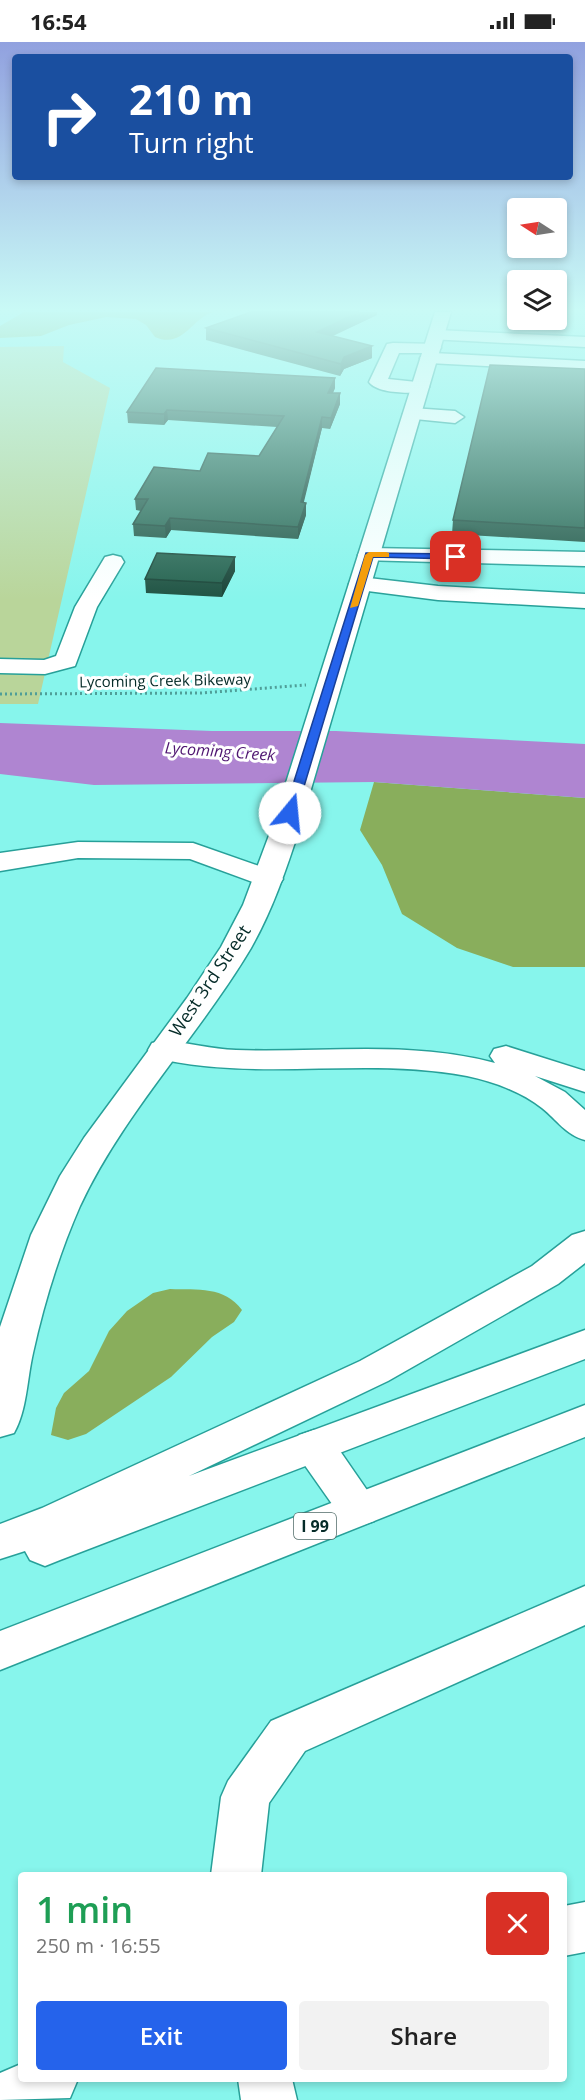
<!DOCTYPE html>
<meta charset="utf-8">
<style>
:root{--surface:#fff;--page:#f2f2f2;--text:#222;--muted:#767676;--accent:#2563eb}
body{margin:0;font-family:"Open Sans",sans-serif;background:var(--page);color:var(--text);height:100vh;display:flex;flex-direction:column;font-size:22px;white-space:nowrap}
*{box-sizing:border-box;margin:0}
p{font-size:20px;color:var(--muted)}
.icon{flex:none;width:33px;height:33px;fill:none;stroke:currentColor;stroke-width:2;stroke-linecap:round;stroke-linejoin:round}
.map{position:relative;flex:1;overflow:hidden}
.side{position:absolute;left:18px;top:1830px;width:549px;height:210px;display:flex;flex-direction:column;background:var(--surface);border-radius:6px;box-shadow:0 3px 9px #0003}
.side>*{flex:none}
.top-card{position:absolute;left:12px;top:12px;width:561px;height:126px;border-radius:6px;box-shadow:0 3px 9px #0003;background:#1a4fa0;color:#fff;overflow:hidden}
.needle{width:39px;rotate:282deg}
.fabs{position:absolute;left:507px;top:156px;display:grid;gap:12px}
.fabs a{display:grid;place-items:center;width:60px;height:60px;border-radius:6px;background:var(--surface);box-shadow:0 3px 9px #0003;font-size:30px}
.pin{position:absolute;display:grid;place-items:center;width:51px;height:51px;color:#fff;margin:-26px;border-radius:12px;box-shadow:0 3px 9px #0006}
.me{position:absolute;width:66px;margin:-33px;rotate:17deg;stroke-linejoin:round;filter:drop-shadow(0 0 4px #0008)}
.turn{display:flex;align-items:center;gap:21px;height:126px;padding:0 18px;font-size:27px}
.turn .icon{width:78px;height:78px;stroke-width:2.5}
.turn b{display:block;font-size:42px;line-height:51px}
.round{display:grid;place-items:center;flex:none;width:63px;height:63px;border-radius:6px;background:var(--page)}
.overview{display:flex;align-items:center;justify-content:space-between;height:102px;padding:0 18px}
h1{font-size:36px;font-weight:600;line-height:45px;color:#1e9e55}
.primary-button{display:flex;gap:12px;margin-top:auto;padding:12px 18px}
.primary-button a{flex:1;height:69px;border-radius:6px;background:var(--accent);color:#fff;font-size:24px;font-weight:600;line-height:69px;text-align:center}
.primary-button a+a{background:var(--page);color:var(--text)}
.status{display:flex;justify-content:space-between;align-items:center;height:42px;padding:0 30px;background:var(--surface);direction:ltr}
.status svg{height:16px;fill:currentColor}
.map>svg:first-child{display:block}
.green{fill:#b9d59a}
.forest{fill:#89ae5c}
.water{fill:#af85d1}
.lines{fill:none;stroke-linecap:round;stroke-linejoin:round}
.minor-casing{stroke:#27a099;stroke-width:3}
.major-casing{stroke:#27a099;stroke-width:3}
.highway-casing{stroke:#27a099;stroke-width:3}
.path{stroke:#4f9e98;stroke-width:3;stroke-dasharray:2 3;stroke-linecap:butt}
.minor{fill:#fff;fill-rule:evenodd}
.major{fill:#fff;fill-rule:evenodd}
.highway{fill:#fff;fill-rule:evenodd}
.wall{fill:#205343}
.shaded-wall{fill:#1a4437}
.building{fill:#25614e;stroke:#1a4437;stroke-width:1.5}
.route{fill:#2563eb;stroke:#184099;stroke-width:1.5}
.slow{fill:#f59e0b}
.labels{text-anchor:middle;stroke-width:6;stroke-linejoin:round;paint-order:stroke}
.far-street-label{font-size:15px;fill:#052b28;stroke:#fff}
.far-water-label{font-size:16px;font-style:italic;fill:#4f1671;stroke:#fff}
.shield{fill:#fff;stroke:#506b68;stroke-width:1.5}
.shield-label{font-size:16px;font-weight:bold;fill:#052b28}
.street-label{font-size:18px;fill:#052b28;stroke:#fff}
</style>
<div class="status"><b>16:54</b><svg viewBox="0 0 49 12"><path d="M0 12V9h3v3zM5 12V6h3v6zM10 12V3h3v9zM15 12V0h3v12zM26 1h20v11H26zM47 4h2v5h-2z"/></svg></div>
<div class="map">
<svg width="585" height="2058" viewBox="0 0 585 2058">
<rect width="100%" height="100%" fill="#87f5ec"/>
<!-- green -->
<path class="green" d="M64 304 63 320 110 346 38 662H0V305Z"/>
<!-- forest -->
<path class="forest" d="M24 270H213C191 277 183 307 155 295L146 283 136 277 106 275 69 283 41 294 0 296V284Z
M374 740 585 756V925H513L457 906 402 872 382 823 360 788Z
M170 1247C198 1248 224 1244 242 1268L234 1280 212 1295 171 1335 86 1392 68 1398 51 1393 56 1366 64 1351 89 1329 109 1289 127 1269 153 1251Z"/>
<!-- water -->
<path class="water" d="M0 681 212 689H336L585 702V756L374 740 94 743 0 732Z"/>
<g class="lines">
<defs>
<path id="minor" d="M436 288 585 295V305L430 297 428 293 430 289Z
M393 301 438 302 441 306 433 311 585 319V329L429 321 420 316 427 311H399L388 337 426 341 429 345 426 349C413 352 378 352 369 340L387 302Z
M412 366 455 369 464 375 455 381 405 376 403 372Z
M369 506 585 510V524L361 518 358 513 361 508Z
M113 513 121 515 124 520 97 565 75 624 45 632 0 631V617L44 618 56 614 75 565 105 515Z
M360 535 438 544 585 552V566L438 558 352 547 349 542 352 537Z
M78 800 193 801 279 831 283 837 279 843 269 846 190 817 78 816 0 829V811Z
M314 1388 329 1393 380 1467 374 1479 359 1484 344 1479 299 1415 293 1404 299 1393Z
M585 1544V1583L305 1709 269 1761 261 1833H211L221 1755 228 1739 271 1679Z
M585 1860V1910L564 1914V1864Z
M21 2022V2037H78L70 2056 0 2058V2031Z
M238 2037H292L297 2058H241Z"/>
<path id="major" d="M435 270H451L299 788C286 828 272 869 251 906 198 995 124 1070 80 1164 59 1212 44 1261 33 1311 27 1337 27 1368 14 1391L0 1395V1285L31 1193 60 1134 84 1096 187 956 221 905 243 863 271 788Z"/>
<path id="highway" d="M164 998C188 1001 212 1007 236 1008 323 1011 410 998 495 1021L490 1014 494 1007 506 1004 585 1029V1050L535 1034 565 1050 585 1068V1098C566 1093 557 1078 542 1066 522 1050 492 1039 467 1034 363 1014 256 1041 152 1015L148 1008 152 1001Z
M585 1189V1221L558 1242 388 1339 189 1434 585 1288V1317L60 1518 45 1524 30 1518 25 1509 0 1517V1482L42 1466 360 1319 532 1224 572 1193Z
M585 1363V1395L0 1628V1589Z"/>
</defs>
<!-- minor casing -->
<use href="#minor" class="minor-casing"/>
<!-- major casing -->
<use href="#major" class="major-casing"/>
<!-- highway casing -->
<use href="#highway" class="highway-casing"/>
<!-- path -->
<path class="path" d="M0 652 201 651 306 643"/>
<!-- minor -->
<use href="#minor" class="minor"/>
<!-- major -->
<use href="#major" class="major"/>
<!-- highway -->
<use href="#highway" class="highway"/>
</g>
<!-- wall -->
<path class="wall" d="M377 273 333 294 372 304V316L344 327 340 334 206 298V286Z
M585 327V500L452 492 453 478Z
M335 346 333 351 340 362 330 387 322 386 303 461 306 473 298 497 171 488 166 496 134 494 133 482 141 469 136 468 135 457 200 429 259 414 277 385 168 378 164 383 128 381 127 370Z
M235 515V529L222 555 146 551 145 537Z"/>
<!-- shaded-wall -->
<path class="shaded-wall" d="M359 270H377V273L316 301 317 290Z
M372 304V316L344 327 340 334 341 322 344 315Z
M335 336V346L328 361V351Z
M340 351V362L330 387 331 376Z
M167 368 168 378 164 383V372Z
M322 375V386L301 472V460Z
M306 461V473L298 497V485Z
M170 476 171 488 166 496 165 484Z
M235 515V529L222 555V541Z"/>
<!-- building -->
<path class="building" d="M251 270H359L317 290 372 304 344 315 341 322 206 286Z
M490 323 585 327V486L453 478Z
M156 326 335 336 328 351H340L331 376 322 375 301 460 306 461 298 485 170 476 165 484 133 482 148 457H135L154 425 200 429 208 411 259 414 284 374 167 368 164 372 127 370Z
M157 511 235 515 222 541 145 537Z"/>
<!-- sky -->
<linearGradient id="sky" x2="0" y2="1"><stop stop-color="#91a1df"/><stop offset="0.48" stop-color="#c9faf6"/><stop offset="1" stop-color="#c9faf6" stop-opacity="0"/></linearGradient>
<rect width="585" height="558" fill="url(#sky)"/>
<!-- route -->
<path class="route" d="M366 511 456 512 461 515 456 517 373 515 296 771 286 773 284 771Z"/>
<!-- slow -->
<path class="slow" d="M386 510 389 511V515H373L358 564 350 566 365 513 369 510Z"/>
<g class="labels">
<!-- far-street labels -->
<g class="far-street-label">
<text transform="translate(165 639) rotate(-1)" y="5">Lycoming Creek Bikeway</text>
</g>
<!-- far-water labels -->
<g class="far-water-label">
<text transform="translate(220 709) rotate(4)" y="6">Lycoming Creek</text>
</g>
<!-- shield labels -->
<rect class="shield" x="294" y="1471" width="42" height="26" rx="4.5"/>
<g class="shield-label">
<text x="315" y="1490">I 99</text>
</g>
<!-- street labels -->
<g class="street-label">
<text transform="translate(210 939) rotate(-56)" y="6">West 3rd Street</text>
</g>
</g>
</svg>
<div class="fabs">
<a><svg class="needle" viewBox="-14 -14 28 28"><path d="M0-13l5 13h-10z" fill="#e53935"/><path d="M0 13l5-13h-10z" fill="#767676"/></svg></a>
<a><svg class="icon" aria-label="layers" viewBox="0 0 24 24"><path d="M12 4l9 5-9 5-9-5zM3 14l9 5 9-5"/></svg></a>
</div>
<div class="pin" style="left:456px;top:515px;background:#d93025"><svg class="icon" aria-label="arrive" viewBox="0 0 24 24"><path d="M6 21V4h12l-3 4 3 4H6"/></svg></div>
<svg class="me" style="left:290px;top:771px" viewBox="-20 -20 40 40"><circle r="19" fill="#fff"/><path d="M0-13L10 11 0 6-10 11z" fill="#2563eb"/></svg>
<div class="top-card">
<div class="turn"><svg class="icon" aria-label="right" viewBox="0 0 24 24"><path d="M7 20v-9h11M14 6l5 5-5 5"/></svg><div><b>210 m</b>Turn right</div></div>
</div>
<section class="side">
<div class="overview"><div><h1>1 min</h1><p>250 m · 16:55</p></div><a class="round" style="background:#d93025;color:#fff"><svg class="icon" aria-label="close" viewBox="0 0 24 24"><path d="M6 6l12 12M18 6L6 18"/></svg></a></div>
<div class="primary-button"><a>Exit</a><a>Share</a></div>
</section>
</div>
